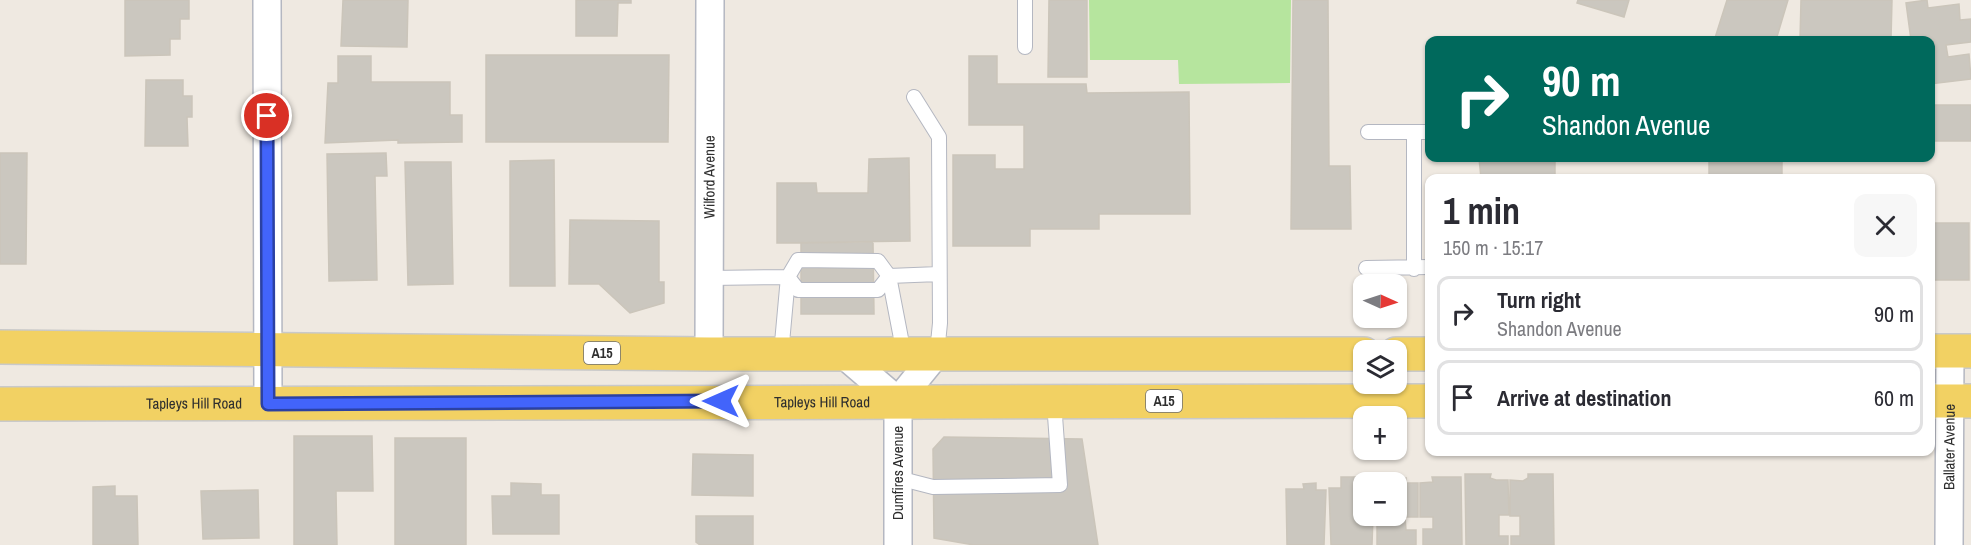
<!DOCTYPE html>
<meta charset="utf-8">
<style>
:root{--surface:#fff;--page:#f7f7f7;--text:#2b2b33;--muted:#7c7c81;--line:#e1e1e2}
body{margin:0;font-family:"Archivo Narrow",sans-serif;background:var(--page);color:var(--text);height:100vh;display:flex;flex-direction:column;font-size:22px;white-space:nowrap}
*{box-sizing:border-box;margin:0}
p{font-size:20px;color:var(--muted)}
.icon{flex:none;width:33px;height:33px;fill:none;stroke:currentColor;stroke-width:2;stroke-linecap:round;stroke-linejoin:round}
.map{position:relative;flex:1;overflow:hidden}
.panel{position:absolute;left:1425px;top:174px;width:510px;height:282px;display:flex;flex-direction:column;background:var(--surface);border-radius:12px;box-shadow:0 2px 4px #0004}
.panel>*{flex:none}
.guide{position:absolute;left:1425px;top:36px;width:510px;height:126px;border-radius:12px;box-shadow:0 2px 4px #0004;background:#00695c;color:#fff;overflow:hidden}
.needle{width:39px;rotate:93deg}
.controls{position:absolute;left:1353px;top:274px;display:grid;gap:12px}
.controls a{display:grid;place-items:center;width:54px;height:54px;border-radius:12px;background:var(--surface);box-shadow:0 2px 4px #0004;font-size:30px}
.pin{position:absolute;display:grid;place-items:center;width:51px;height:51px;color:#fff;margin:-26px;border:3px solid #fff;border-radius:50%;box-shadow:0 2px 6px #0007}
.me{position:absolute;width:66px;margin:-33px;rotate:270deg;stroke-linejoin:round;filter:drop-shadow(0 0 4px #0008)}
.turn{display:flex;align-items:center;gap:21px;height:126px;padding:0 18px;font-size:27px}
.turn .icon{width:78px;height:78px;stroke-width:2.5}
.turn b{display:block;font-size:42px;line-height:51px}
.round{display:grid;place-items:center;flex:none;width:63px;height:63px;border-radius:12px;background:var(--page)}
.summary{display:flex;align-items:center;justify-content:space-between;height:102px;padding:0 18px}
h1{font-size:36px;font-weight:700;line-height:45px}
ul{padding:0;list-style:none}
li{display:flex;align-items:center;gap:18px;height:75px;margin:0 12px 9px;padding:0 6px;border:3px solid var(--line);border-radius:12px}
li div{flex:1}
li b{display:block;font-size:22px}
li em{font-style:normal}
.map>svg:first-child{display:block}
.green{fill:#b6e59e}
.building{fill:#cbc7bf;stroke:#cbc5ba;stroke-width:1.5}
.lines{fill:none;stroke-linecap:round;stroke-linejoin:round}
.service-casing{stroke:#b4b7c1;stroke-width:16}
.minor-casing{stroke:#b4b7c1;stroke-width:30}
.primary-casing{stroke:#c9c9c9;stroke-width:36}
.service{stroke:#fff;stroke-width:14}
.minor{stroke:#fff;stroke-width:27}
.primary{stroke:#f2d163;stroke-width:33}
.route-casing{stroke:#2b41a3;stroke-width:15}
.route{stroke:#4264fb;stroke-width:10}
.labels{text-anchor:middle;stroke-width:6;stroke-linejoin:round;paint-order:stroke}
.shield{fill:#fff;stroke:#6d6d6d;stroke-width:1.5}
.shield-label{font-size:14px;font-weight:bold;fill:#2e2e2e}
.street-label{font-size:15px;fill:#2e2e2e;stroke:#fff}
</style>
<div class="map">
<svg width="1971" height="545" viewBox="0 0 1971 545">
<rect width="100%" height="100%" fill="#efe9e1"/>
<!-- green -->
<path class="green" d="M1089 0H1291L1290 83 1179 84 1178 60H1090Z"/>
<!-- building -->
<path class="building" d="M125 0H189V19H180V39H170V55L125 56Z
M343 0H408L407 47 341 46Z
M576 0H631V3H618L617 36H576Z
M1049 0H1087V77H1048Z
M1293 0H1328L1329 166H1350L1351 229H1291Z
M1578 0H1629L1624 17 1577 3Z
M1727 0H1788L1776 40H1723L1715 38Z
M1801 0H1892L1891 40H1800Z
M1927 0 1928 8 1959 4 1960 20 1971 19V42L1946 45 1948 57 1969 54 1971 79 1930 84V40H1911L1906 3Z
M486 55H669L668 142H486Z
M338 56H371V82H450V115H462V142L398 143V140L325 143 328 83H338Z
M969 56H997V84H1086L1087 93 1189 92 1190 214H1099V229H1030V246H953V155H995V169H1024V125H969Z
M146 80H183V96H192V117H187L188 146H145Z
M1930 105H1971V141H1930Z
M0 153H27L26 264H0Z
M386 153 387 176H375L377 280 329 281 327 154Z
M909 158 910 241 777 243V183H816L817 193H868L869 159Z
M1479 158H1555V178H1481Z
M1709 158H1782V178H1709Z
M554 160 555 286H510V161Z
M405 162H451L453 284 408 285Z
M1792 176H1870V178H1792Z
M570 220 659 221V282H664V303L630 313 599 284H569Z
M1930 223H1969V280H1930Z
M873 242 874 314H801V243Z
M294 436H372L373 491H336L337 545H294Z
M944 437 1082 439 1098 545H974L934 538 933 449Z
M395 438H466V545H395Z
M693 454 753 455V496L692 495Z
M1465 474H1491L1490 478 1496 480H1508L1509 515H1499V536H1508V545H1466Z
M1528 474H1553L1554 545H1511V536H1520V516H1510V480L1523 481 1528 478Z
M1341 477H1362L1363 482H1373L1364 483V516H1373L1372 545H1331L1329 488H1341Z
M1432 477H1461L1462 545H1423V529H1433V517H1420V483L1433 482Z
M1377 478H1406L1405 483H1418V517H1405L1406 530H1416V545H1377V516H1396V483H1377Z
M511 483 541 484V495H559V534H493L492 496H511Z
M1316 483V490H1326L1324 545H1287L1286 489H1304L1303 484Z
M115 486V496H137L138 545H93V487Z
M258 490 259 538 203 539 201 491Z
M696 516H753V545H700L696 542Z"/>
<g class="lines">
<defs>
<path id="service" d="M1025 47V0
M914 97 939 137 940 323 937 353
M1368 132H1430
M1414 132V269
M1366 268 1430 267
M889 276 939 274
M788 277 798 290H878L889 276
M709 278 788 277 798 260 878 261 889 276 904 354
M781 354 788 277
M898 478 933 487 1060 485 1054 402"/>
<g id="minor">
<path d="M267 0 268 404"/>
<path id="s1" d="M709 354 710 0"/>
<path d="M843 354 898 401"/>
<path d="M898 545V401L937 353"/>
<path id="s2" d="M1949 545 1950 351"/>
</g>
<g id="primary">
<path d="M0 347 709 354H1364"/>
<path d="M1930 351H1971"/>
<path d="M1396 354H1430"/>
<path d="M1930 401H1971"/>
<path id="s3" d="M0 404 1430 401"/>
</g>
</defs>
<!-- service casing -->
<use href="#service" class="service-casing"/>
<!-- minor casing -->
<use href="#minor" class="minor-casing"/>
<!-- primary casing -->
<use href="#primary" class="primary-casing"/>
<!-- service -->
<use href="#service" class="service"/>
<!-- minor -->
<use href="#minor" class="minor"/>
<!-- primary -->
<use href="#primary" class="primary"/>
</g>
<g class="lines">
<defs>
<path id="route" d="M267 116 268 404 721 401"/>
</defs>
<!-- route casing -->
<use href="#route" class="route-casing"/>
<!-- route -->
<use href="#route" class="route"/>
</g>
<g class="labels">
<!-- shield labels -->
<g class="shield">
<rect x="584" y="342" width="36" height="22" rx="4.5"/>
<rect x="1146" y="390" width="36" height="22" rx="4.5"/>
</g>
<g class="shield-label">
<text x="602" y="358">A15</text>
<text x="1164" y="406">A15</text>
</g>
<!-- street labels -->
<g class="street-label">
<text dy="5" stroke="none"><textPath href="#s1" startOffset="177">Wilford Avenue</textPath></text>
<text dy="5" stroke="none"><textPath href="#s3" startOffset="822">Tapleys Hill Road</textPath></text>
<text dy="5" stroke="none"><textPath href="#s3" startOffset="194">Tapleys Hill Road</textPath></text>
<text dy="5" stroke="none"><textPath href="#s2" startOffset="98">Ballater Avenue</textPath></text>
<text transform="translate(898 473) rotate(-90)" y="5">Dumfires Avenue</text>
</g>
</g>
</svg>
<div class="controls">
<a><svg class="needle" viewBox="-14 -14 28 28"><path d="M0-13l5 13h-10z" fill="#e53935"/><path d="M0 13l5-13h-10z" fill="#7c7c81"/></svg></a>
<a><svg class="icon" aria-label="layers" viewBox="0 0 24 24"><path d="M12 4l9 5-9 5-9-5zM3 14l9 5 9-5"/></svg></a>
<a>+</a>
<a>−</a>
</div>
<div class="pin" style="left:267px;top:116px;background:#d93025"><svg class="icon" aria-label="arrive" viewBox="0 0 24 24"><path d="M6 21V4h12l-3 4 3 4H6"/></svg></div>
<svg class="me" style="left:721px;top:401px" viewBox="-20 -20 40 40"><path d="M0-17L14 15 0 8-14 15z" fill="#4264fb" stroke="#fff" stroke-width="4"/></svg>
<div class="guide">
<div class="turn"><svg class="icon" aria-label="right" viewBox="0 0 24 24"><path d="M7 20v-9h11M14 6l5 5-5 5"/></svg><div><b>90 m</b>Shandon Avenue</div></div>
</div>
<section class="panel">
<div class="summary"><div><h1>1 min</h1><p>150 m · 15:17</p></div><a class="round"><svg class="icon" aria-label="close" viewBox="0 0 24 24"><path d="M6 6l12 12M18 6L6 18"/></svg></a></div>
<ul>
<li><svg class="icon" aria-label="right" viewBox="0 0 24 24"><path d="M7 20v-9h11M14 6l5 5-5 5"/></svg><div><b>Turn right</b><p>Shandon Avenue</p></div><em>90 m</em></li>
<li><svg class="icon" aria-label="arrive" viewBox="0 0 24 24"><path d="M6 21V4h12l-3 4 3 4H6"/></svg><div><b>Arrive at destination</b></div><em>60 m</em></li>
</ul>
</section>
</div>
